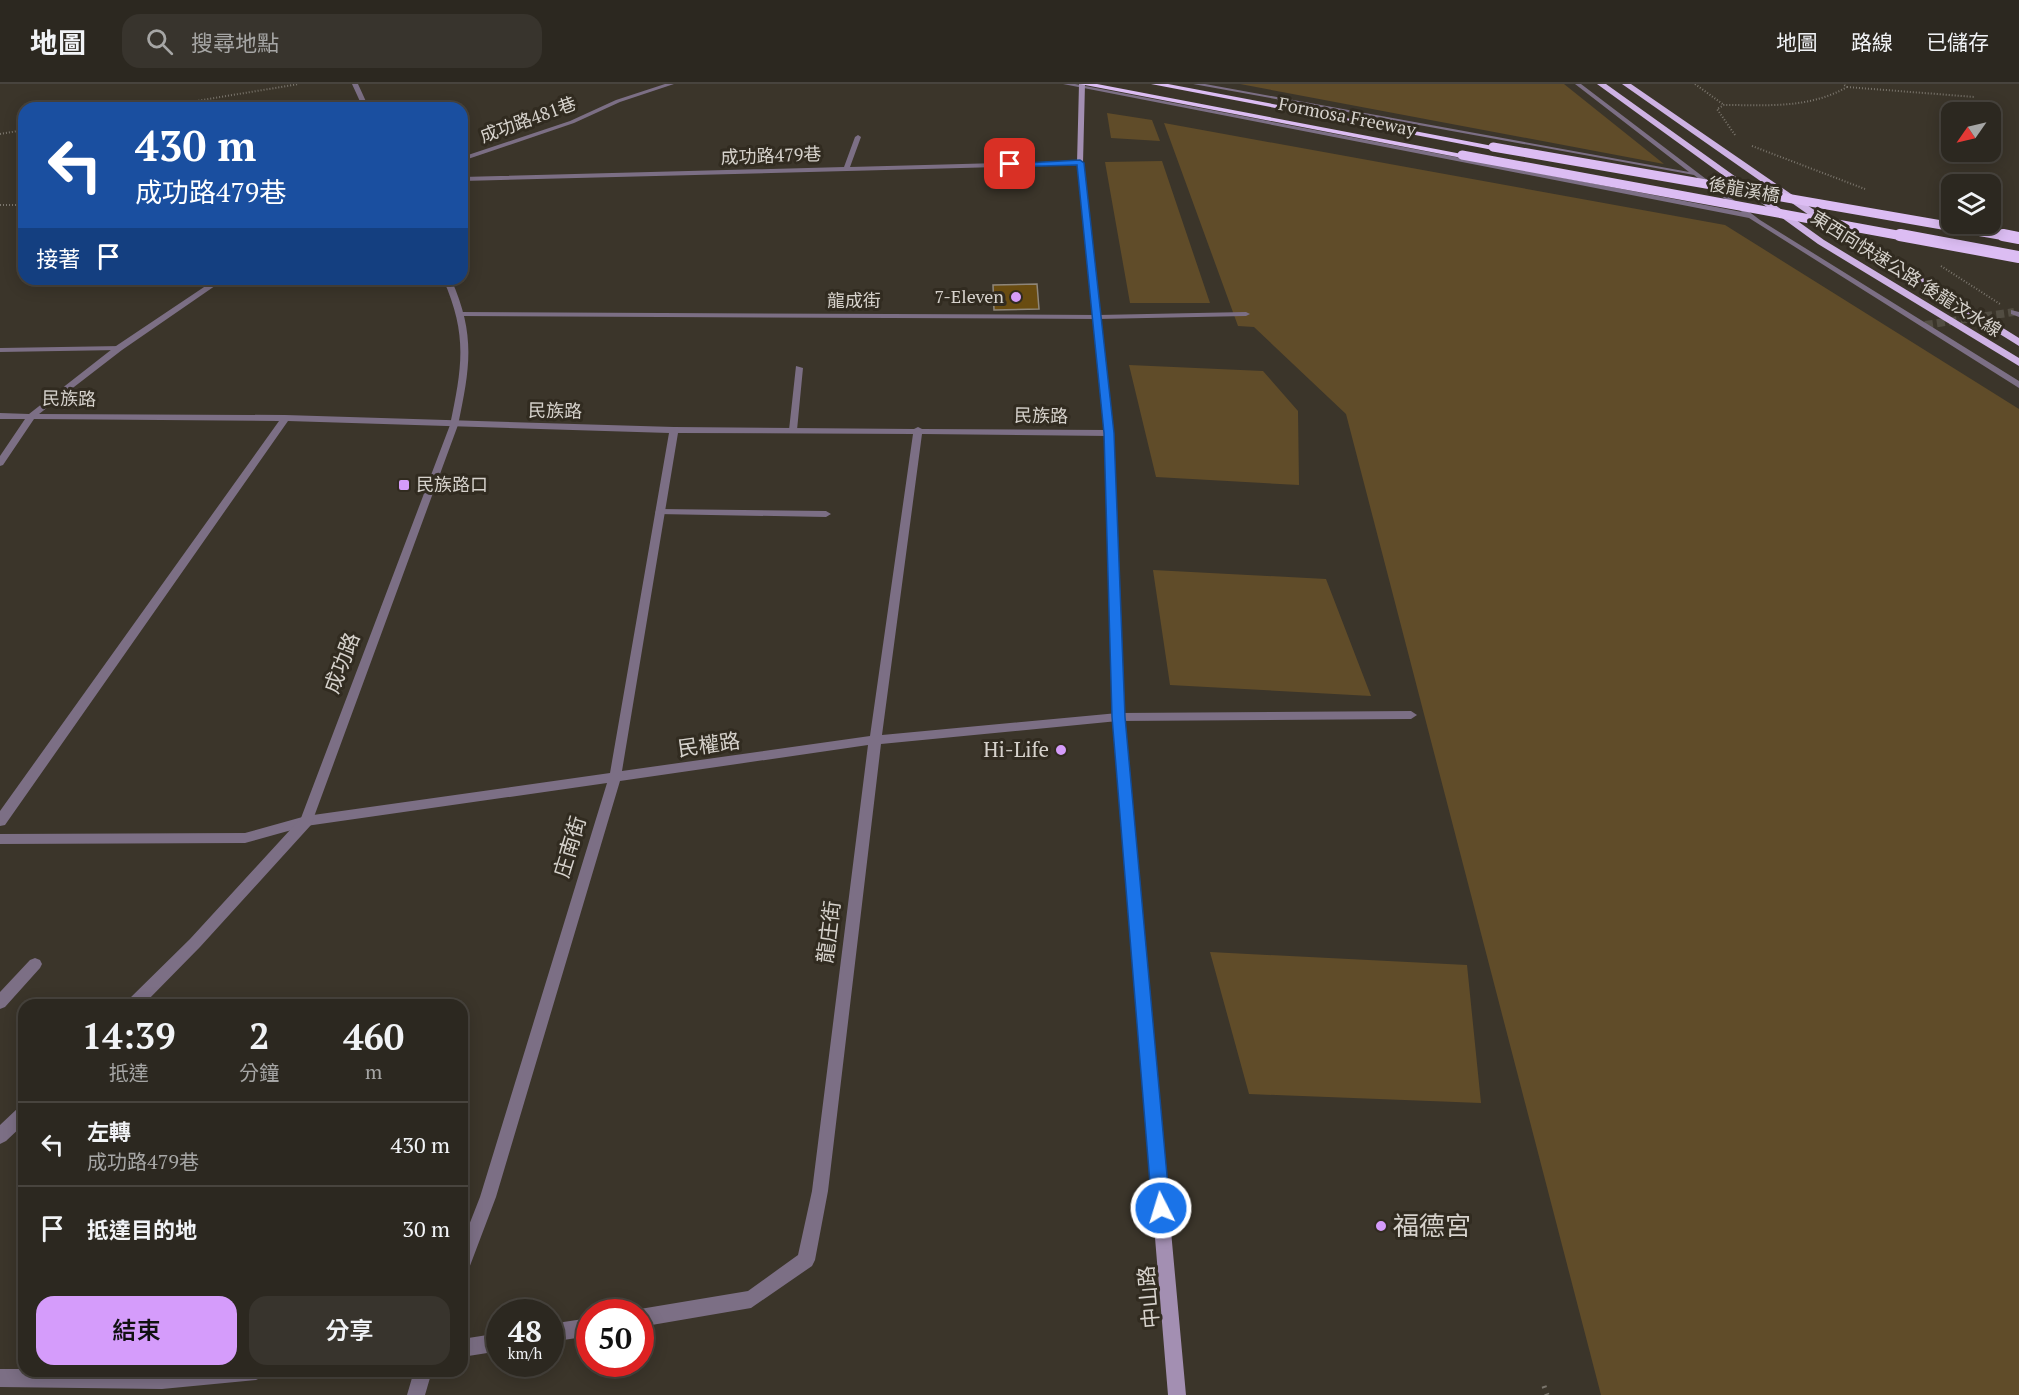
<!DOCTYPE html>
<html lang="zh-TW">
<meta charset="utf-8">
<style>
:root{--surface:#2c2820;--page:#38342d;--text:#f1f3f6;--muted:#a6a6a5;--line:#48443e;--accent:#d59cfb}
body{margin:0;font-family:"PT Serif","Noto Sans TC",serif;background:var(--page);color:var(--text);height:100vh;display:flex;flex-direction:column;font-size:22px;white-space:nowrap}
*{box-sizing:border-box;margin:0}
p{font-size:20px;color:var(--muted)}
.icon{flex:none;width:33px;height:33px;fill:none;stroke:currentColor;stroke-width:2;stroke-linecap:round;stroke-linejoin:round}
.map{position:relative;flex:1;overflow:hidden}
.side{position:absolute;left:18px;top:915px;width:450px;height:378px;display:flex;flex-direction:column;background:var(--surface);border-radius:18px;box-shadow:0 3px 15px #0003,0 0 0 2px var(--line)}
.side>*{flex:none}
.banner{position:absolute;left:18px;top:18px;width:450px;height:183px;border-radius:18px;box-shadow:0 3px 15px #0003,0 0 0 2px var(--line);background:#1a4fa0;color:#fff;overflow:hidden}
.needle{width:39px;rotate:236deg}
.controls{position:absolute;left:1941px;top:18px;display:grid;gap:12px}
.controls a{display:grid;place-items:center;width:60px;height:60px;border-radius:12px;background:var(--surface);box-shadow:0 3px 15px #0003,0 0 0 2px var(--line);font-size:30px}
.speed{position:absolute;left:486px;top:1215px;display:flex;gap:12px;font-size:30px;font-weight:700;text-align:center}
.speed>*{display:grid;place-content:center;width:78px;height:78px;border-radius:50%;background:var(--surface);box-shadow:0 3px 15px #0003,0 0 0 2px var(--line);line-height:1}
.speed small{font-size:15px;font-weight:400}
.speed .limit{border:9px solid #d22;background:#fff;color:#111}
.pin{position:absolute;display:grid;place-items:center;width:51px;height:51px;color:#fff;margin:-26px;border-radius:12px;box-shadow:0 3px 9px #0006}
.me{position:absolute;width:66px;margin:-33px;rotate:355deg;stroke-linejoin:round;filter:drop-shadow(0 0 4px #0008)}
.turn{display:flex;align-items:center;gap:21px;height:126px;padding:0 18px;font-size:27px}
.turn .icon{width:78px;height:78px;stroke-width:2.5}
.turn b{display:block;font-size:42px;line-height:51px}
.then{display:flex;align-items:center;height:57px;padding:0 18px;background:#0003;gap:12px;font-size:22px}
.eta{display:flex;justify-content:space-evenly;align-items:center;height:102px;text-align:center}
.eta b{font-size:36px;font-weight:600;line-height:42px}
.cta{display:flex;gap:12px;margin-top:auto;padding:12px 18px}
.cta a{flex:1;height:69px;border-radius:18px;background:var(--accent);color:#111;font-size:24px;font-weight:600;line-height:69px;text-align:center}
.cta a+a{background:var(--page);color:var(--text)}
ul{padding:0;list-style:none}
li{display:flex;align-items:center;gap:18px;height:84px;padding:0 18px;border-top:2px solid var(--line)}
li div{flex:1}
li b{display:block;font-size:22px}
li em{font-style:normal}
header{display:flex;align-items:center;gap:36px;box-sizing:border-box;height:84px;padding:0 30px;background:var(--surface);border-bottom:2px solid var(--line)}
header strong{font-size:28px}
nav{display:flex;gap:33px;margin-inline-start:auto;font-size:21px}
.search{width:420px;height:54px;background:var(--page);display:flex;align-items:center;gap:15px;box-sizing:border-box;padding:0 21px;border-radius:18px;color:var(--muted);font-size:22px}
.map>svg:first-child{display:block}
.green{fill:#604c29}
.building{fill:#694c11;stroke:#8e867a;stroke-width:1.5}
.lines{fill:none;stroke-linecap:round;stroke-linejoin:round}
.minor-tunnel{stroke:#524d42;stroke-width:8;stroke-dasharray:8 4;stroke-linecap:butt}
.path-far1{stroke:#7b766d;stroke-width:2;stroke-dasharray:1 2;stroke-linecap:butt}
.path{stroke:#7b766d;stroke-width:5;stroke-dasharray:2 6;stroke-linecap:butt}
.service{fill:#7c6f85;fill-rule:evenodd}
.minor{fill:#7c6f85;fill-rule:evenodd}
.tertiary{fill:#7c6f85;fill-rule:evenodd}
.secondary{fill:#a38fb2;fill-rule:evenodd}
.trunk{fill:#ceb2e4;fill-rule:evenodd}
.motorway{fill:#dcbdf3;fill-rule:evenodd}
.motorway-bridge-far1{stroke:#dcbdf3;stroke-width:9}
.motorway-bridge{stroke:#dcbdf3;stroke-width:12}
.route{fill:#1a73e8;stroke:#114b97;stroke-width:1.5}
.poi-dot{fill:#d59cfb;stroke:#312b20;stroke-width:2}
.labels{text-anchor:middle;stroke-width:6;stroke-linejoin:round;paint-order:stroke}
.far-street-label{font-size:18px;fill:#d6d2cc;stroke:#312b20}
.far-poi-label{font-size:18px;fill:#d6d2cc;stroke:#312b20;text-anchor:end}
.street-label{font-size:21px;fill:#d6d2cc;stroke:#312b20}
.poi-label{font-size:21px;fill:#d6d2cc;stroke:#312b20;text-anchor:end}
.near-poi-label{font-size:26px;fill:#d6d2cc;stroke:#312b20;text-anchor:start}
</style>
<header>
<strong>地圖</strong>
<div class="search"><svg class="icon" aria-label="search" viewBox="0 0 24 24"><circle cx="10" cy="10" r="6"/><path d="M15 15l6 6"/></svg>搜尋地點</div>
<nav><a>地圖</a><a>路線</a><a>已儲存</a></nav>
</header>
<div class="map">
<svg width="2019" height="1311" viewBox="0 0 2019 1311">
<rect width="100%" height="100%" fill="#3b352a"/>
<!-- green -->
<path class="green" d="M1240 0H1564L1664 80Z
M1107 29 1152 36 1160 57 1111 54Z
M1164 39 1725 141 2019 325V1311H1601L1346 330 1254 243 1238 242Z
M1162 77 1210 219H1130L1105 78Z
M1129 281 1263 287 1298 327 1299 401 1156 393Z
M1153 486 1326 495 1371 612 1170 601Z
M1210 868 1467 881 1481 1019 1249 1010Z"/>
<!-- building -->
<path class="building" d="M1037 200 1039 225 994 226 993 201Z"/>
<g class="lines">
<!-- minor-tunnel -->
<path class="minor-tunnel" d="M1925 241 2014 228"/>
<!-- path-far1 -->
<path class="path-far1" d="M1695 0 1724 21
M1847 3 1975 13
M154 24 299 0
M0 50 24 46
M1735 51 1717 25 1724 21C1766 21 1809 25 1847 3L1843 0
M1752 62 1865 105
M0 121H24
M1941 182 2000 220"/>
<!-- path -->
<path class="path" d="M1544 1302 1547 1311"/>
<!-- service -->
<path class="service" d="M858 51 861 53 850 83 1080 77 1083 79 1080 81 462 97V93L844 83 855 53Z
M122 262V266H119L0 268V264Z
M796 282 803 284 797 346 793 349 789 346Z
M660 425 826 427 831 430 826 433 657 430 655 428Z
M1411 627 1417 631 1411 635 1118 637 1112 633 1118 629Z
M35 874 40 876 42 880 40 884 5 923 0 925V908L30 876Z"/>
<!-- minor -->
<path class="minor" d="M665 0H674L620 18 574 39 462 77V73L570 37 616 16Z
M1063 0H1075L1742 128 1694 91 1193 0H1205L1689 88 1575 0H1581L1760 136 2019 297V304L1749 134Z
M216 195H225L122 266 39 330 285 331 674 343 914 345 918 343 922 345 1109 346 1113 349 1109 352 922 350 882 651 1118 629 1124 633 1118 637 881 660 828 1107 815 1176 812 1182 751 1224 640 1243V1228H633L640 1225 748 1207 798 1171 812 1107 868 661 620 697 496 1113 468 1187 462 1190V1159L480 1113 607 699 306 742 245 759 0 760V750L245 749 306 732 610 689 669 349 288 337 5 741 0 742V727L279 337 34 335 3 381 0 382V372L25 335H0V329L29 330 116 262ZM678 349 913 350 870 652 622 687Z
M2011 226 2019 228V233L2011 230Z
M459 228 1098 231 1246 228 1250 230 1246 232 1098 235 462 232 458 230Z
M590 1234V1252L550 1258V1240Z
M500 1249V1267L462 1273V1255Z
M0 1285H24V1287H265L262 1293 256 1296 162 1305 0 1303Z
M414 1287H432L425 1311H407Z"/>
<!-- tertiary -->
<path class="tertiary" d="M352 0H358L369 24H363Z
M443 195H451C476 251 470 283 458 341L311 741 200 863 143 921H126L128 916 190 855 301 734 450 341C462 283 468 251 443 195Z
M24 1021V1040L6 1057 0 1060V1041L18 1024Z"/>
<!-- secondary -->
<path class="secondary" d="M1079 0H1085L1083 79 1113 349 1124 633 1186 1311H1168L1112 633 1105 349 1077 79Z"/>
<!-- trunk -->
<path class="trunk" d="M1597 0H1606L1824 156 2019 274V282L1818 160Z
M1622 0H1631L1823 132 2019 254V262L1816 136Z"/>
<!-- motorway -->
<path class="motorway" d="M1080 0H1097L1467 71 1462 74Z
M1151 0H1168L1498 63 1493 66Z"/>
<!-- motorway-bridge-far1 -->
<path class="motorway-bridge-far1" d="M1493 63 2011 153
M1462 71 1908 153"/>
<!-- motorway-bridge -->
<path class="motorway-bridge" d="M1900 151 2019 173
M2003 151 2019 154"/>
</g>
<!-- route -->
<path class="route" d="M1080 76 1084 79 1114 349 1125 633 1170 1124 1168 1131 1161 1134 1154 1131 1152 1124 1112 633 1104 349 1077 81 1010 83 1006 80Z"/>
<!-- markers -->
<g class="poi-dot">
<circle cx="1016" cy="213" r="6"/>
<rect x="398" y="395" width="12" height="12" rx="3"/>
<circle cx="1061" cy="666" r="6"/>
<circle cx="1381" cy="1142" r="6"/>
</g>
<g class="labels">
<!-- far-street labels -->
<g class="far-street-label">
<text transform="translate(1347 33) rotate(11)" y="6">Formosa Freeway</text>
<text transform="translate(528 36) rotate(-20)" y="6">成功路481巷</text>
<text transform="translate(771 72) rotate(-2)" y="6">成功路479巷</text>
<text transform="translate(1744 106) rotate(10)" y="6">後龍溪橋</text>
<text transform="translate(1906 190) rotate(32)" y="6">東西向快速公路 後龍汶水線</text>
<text x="854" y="223">龍成街</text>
<text transform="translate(69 315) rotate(1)" y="6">民族路</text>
<text transform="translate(555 327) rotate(1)" y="6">民族路</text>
<text transform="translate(1041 332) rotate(1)" y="6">民族路</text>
</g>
<!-- far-poi labels -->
<g class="far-poi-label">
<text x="1004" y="219">7-Eleven</text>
<text x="416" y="407" text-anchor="start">民族路口</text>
</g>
<!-- street labels -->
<g class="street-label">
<text transform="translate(342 579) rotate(-69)" y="7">成功路</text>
<text transform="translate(709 661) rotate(-8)" y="7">民權路</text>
<text transform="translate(570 763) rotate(-73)" y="7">庄南街</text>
<text transform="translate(829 848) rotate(-83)" y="7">龍庄街</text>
<text transform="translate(1149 1213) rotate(-95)" y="7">中山路</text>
</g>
<!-- poi labels -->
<g class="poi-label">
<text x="1049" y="673">Hi-Life</text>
</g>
<!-- near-poi labels -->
<g class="near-poi-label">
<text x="1393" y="1151">福德宮</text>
</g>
</g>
</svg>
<div class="controls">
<a><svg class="needle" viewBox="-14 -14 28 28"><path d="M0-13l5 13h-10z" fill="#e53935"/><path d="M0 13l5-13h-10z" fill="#a6a6a5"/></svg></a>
<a><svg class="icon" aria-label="layers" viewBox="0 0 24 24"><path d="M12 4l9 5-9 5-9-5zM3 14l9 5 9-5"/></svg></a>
</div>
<div class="speed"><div>48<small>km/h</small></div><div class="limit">50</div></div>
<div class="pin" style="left:1010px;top:80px;background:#d93025"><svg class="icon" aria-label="arrive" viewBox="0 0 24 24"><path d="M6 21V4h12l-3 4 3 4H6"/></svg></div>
<svg class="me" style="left:1161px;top:1124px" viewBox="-20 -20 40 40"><circle r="17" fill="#1a73e8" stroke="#fff" stroke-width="3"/><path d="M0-11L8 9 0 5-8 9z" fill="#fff"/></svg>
<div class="banner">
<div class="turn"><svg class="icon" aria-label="left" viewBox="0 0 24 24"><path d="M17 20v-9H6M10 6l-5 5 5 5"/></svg><div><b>430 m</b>成功路479巷</div></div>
<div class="then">接著<svg class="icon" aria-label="arrive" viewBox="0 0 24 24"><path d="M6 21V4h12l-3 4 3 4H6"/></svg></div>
</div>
<section class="side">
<div class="eta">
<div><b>14:39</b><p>抵達</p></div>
<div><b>2</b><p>分鐘</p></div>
<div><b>460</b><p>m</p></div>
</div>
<ul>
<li><svg class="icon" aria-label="left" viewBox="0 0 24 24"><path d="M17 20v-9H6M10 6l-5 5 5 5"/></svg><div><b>左轉</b><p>成功路479巷</p></div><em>430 m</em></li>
<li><svg class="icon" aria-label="arrive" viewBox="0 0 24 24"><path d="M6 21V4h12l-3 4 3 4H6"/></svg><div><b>抵達目的地</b></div><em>30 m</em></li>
</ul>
<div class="cta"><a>結束</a><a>分享</a></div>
</section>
</div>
